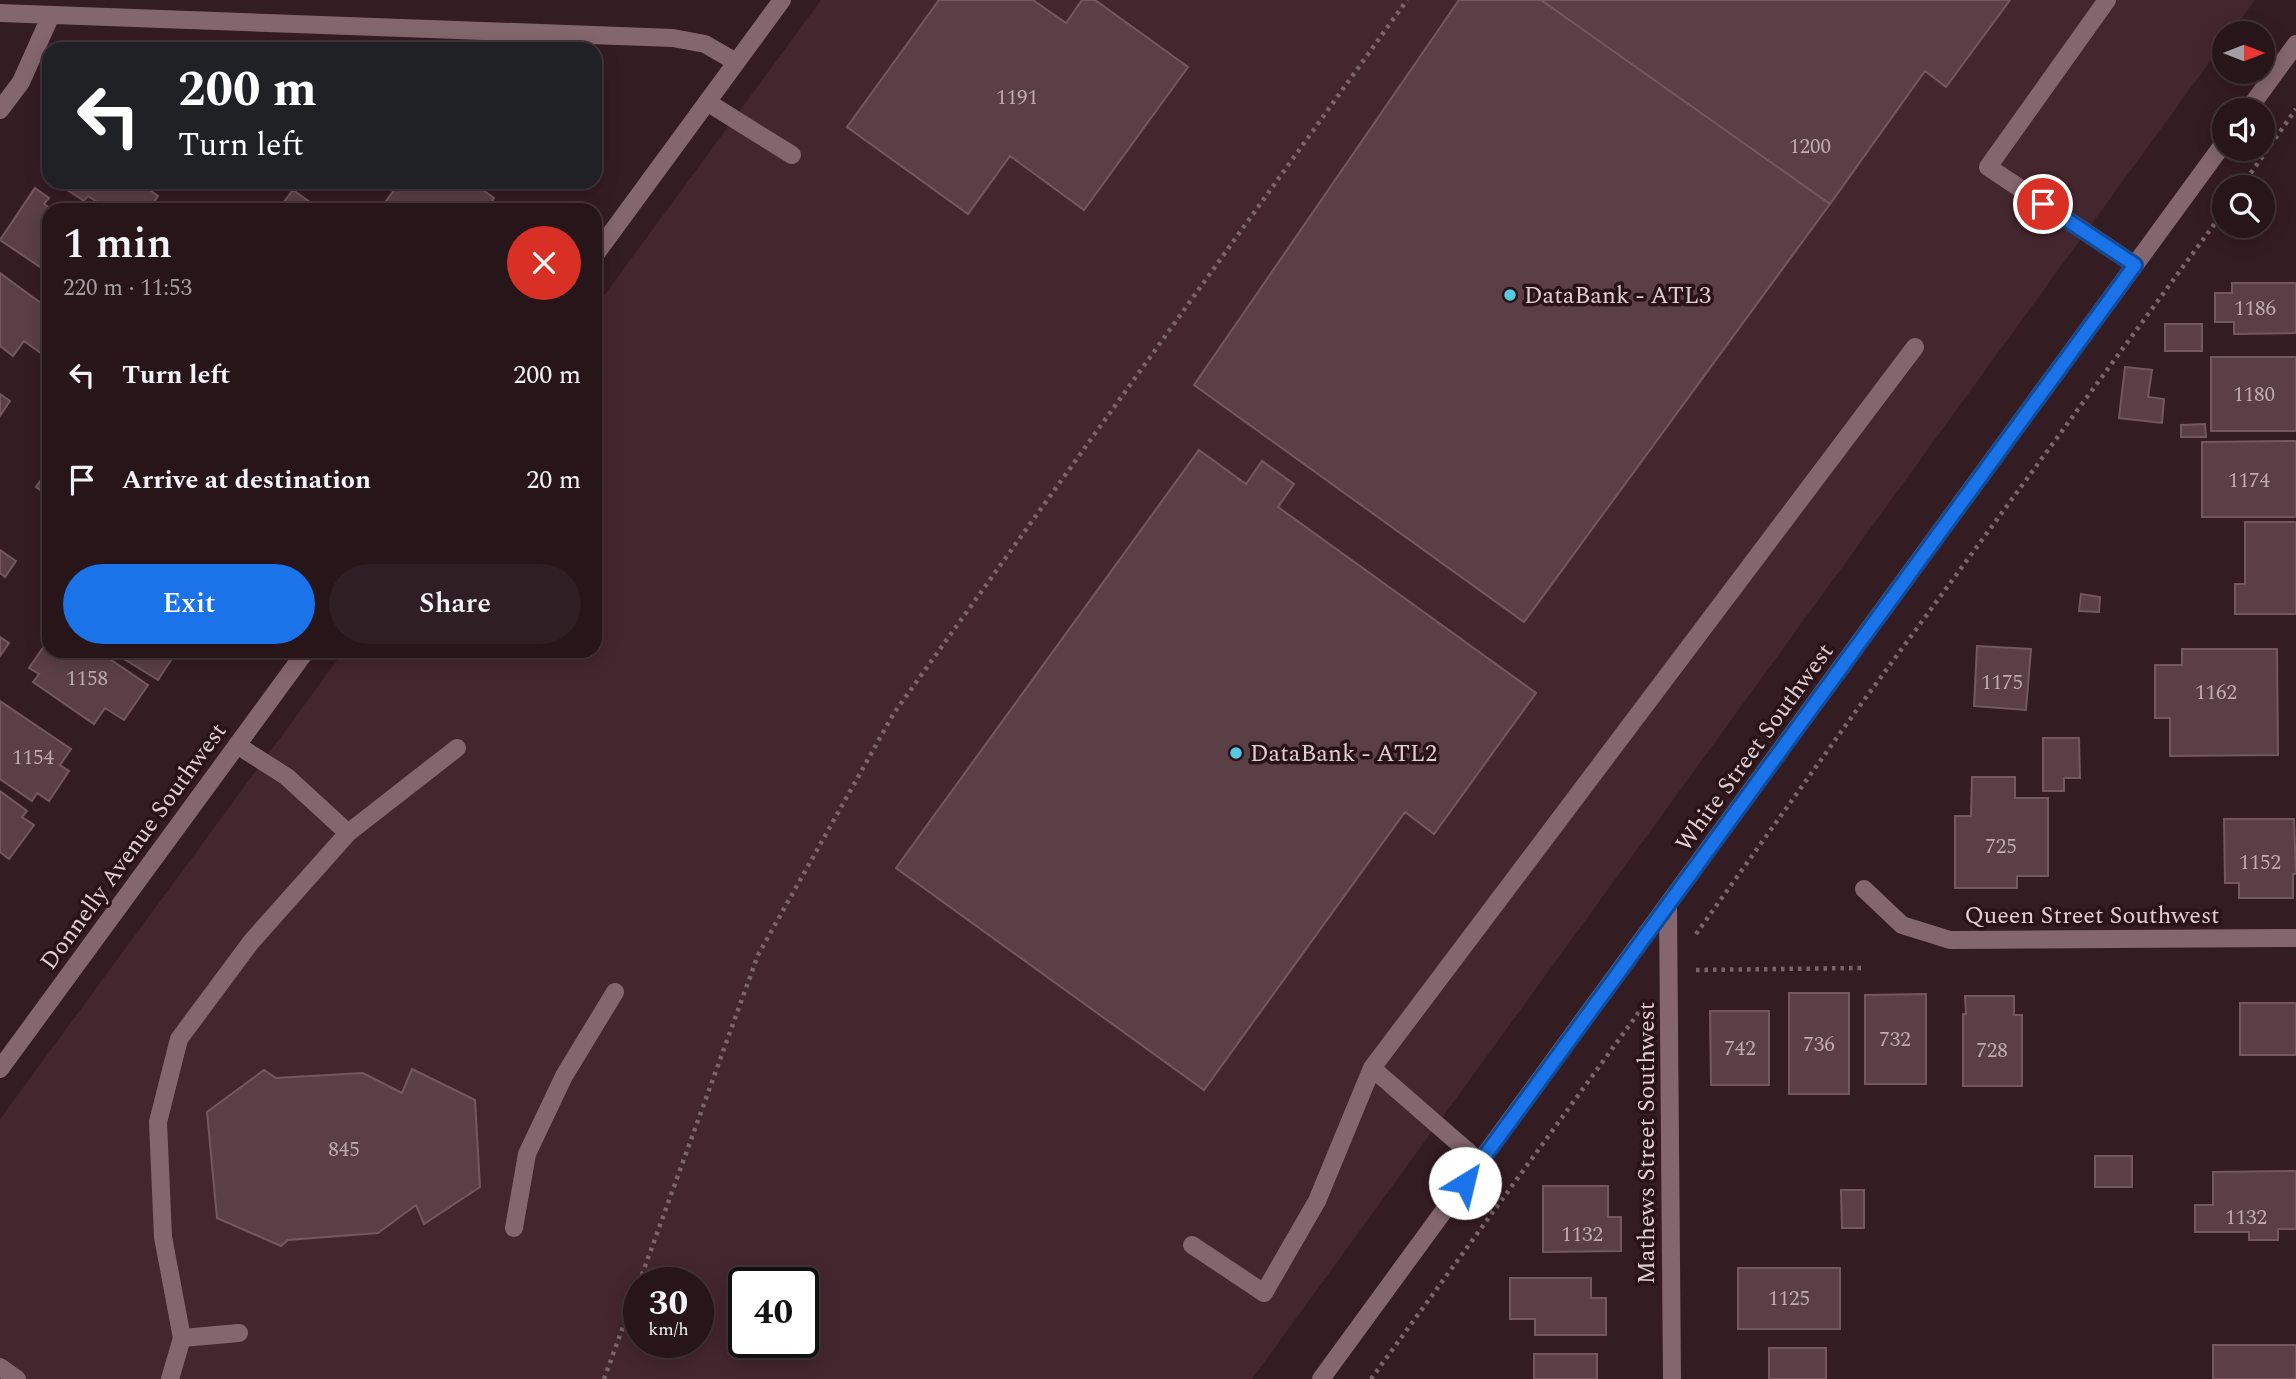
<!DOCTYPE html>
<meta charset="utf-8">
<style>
:root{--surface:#27151a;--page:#2f1e23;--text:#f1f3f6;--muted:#a49fa2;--line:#433439;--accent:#1a73e8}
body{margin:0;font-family:Spectral,serif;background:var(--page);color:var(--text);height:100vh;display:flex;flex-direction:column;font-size:26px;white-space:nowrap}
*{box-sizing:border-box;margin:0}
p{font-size:23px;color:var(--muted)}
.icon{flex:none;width:38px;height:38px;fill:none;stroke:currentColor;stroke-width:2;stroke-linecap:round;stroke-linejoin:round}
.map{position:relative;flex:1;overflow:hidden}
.details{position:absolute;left:42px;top:203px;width:560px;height:455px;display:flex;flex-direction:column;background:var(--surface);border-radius:21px;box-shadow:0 4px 18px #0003,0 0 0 2px var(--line)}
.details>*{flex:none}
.hud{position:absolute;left:42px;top:42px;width:560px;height:147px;border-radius:21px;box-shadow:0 4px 18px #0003,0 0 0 2px var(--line);background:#202124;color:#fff;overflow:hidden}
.needle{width:46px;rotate:90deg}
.buttons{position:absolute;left:2212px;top:21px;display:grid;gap:14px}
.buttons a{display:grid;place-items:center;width:63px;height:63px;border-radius:50%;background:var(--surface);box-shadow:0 4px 18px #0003,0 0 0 2px var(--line);font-size:35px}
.speed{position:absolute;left:623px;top:1267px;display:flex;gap:14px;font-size:35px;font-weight:700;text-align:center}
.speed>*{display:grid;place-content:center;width:91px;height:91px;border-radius:50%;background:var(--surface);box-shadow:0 4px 18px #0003,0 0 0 2px var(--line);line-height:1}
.speed small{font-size:18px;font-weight:400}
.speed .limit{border:4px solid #111;border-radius:10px;background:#fff;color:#111}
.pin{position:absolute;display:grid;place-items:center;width:60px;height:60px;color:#fff;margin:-30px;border:4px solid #fff;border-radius:50%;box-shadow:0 2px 7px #0007}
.me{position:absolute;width:77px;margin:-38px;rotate:36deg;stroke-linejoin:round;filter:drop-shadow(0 0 5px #0008)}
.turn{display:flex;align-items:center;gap:24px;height:147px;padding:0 21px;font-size:32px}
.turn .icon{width:91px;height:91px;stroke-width:2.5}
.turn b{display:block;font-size:49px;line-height:60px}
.round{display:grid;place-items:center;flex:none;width:74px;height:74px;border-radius:37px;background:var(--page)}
.head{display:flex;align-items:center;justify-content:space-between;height:119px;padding:0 21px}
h1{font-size:42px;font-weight:600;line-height:52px}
.cta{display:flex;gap:14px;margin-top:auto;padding:14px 21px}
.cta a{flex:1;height:80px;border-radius:42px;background:var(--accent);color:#fff;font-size:28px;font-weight:600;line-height:80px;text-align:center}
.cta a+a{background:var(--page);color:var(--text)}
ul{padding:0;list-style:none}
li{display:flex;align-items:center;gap:21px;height:105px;padding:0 21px}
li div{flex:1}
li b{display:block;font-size:26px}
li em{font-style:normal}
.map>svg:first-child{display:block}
.built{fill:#44262f;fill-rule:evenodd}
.building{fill:#5a3f46;stroke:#74585f;stroke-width:2}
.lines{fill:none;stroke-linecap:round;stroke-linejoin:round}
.path{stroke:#7a656b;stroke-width:4.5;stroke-dasharray:3.5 5;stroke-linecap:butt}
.service{stroke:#84676e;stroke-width:18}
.minor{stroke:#84676e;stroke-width:18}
.tertiary{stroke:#84676e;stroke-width:18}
.route-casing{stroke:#114b97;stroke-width:18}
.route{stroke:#1a73e8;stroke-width:12}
.poi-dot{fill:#55cae0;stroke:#291319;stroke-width:2.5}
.labels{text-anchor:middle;stroke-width:7;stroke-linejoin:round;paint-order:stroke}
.number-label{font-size:21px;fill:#beabb0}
.poi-label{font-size:24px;fill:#e0cfd3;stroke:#291319;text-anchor:start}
.street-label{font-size:24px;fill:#e0cfd3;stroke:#291319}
</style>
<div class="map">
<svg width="2296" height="1379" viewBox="0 0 2296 1379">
<rect width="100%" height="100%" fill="#341c23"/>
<!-- built -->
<path class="built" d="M821 0H2255L2231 33H2224V42L1252 1379H0V1119L344 651H595V308ZM639 1283H698V1342H639ZM744 1283H803V1342H744Z"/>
<!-- building -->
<path class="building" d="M939 0H1033L1066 23 1082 0H1095L1188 67 1084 210 1010 156 968 214 847 127Z
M1459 0H1541L1830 204 1524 622 1194 385Z
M1541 0H2010L1946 87 1925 71 1830 204Z
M55 182H145L143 185 158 196 149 210H109L88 196 84 201Z
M400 182H472L494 198 487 210H399L386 201Z
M35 188 49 198 44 204 53 210H49V273L0 240Z
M293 190 314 205 310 210H278Z
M0 273 49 309V344L42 354 24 341 13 356 0 346Z
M2232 283H2296V333L2234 334V322H2215V293H2232Z
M2165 324H2202V351H2165Z
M2211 357H2296V431H2211Z
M2125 367 2152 370 2148 397 2164 399 2162 423 2119 418Z
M0 394 10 401 0 416Z
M2205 424 2206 437H2181V425Z
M2296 441V517H2202V442Z
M1199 450 1246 484 1262 461 1294 484 1278 507 1536 693 1434 834 1405 812 1204 1090 896 868Z
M47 471 49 472V496L36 487Z
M2245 522H2296V614H2235V584H2245Z
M0 550 16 561 5 577 0 573Z
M2081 594 2100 597 2099 612 2079 611Z
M0 637 9 643 0 656Z
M49 639V651H98L148 685 124 720 105 708 94 724 33 682 39 674 29 668Z
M1977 646 2031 649 2026 710 1974 706Z
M2182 649H2277L2278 755 2170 756V718H2155V665H2182Z
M111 651H177L158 680Z
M0 701 71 749 60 765 69 771 49 801 37 793 32 801 0 779Z
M2043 738H2079L2080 778H2064V791H2043Z
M1972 777H2015V798H2048V876H2017V888H1955V816H1971Z
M0 791 27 811 22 817 34 825 9 859 0 852Z
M2224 819H2294L2296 874H2293V898H2239V883H2225Z
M1789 993H1849V1094H1789Z
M1926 994V1084H1865V995Z
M1965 996H2014V1015H2022V1086H1963V1014H1966Z
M2240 1003H2296V1055H2240Z
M1710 1011H1769V1085H1711Z
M412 1069 475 1100 480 1187 424 1224 416 1205 378 1233 288 1240 281 1246 217 1218 207 1112 264 1070 276 1078 363 1073 402 1093Z
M2095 1156H2132V1187H2095Z
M2296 1171V1229H2278V1240H2249V1232H2195V1205H2213V1172Z
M1543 1186H1608V1217H1621V1251L1543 1252Z
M1841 1190H1864V1228H1842Z
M1738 1268H1840V1329H1738Z
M1510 1278H1591V1298H1606V1335H1535V1319H1510Z
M2213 1345H2296V1379H2213Z
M1769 1348H1826V1379H1769Z
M1534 1354H1597V1379H1534Z"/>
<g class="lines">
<!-- path -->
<path class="path" d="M2241 187 2296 109
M1696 934 1856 711 2224 211
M1696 970 1862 968
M639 1283 758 955 894 713 1407 0
M604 1379 639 1283
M1371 1379 1639 1012"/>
<!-- service -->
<path class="service" d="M2107 0 1988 167 2135 265
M707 102 792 155
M237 745 287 777 348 833 457 748
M1372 1068 1480 1162
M514 1228 527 1154 564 1076 615 992
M1192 1245 1264 1293 1317 1201 1372 1068 1915 347
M239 1333 182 1338 163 1237 158 1122 179 1039 251 942 348 833
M170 1379 182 1338"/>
<!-- minor -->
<path class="minor" d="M0 13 673 38 705 44 736 62
M0 110 21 82 51 15
M1864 889 1902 925 1950 940 2296 938
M1668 906 1672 1379"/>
<!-- tertiary -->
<path class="tertiary" d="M2248 110 2296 44
M595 255 782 0
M0 1069 306 651
M0 1367 17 1379
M1321 1379 2224 143"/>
</g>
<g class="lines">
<defs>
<path id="route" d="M1465 1183 2135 265 2043 204"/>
</defs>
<!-- route casing -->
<use href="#route" class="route-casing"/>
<!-- route -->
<use href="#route" class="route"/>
</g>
<!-- markers -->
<g class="poi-dot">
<circle cx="1510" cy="295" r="7"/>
<circle cx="1236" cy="753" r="7"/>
</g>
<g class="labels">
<!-- number labels -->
<g class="number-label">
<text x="1017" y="104">1191</text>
<text x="1810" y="153">1200</text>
<text x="2255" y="315">1186</text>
<text x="2254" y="401">1180</text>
<text x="2249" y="487">1174</text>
<text x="87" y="685">1158</text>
<text x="2002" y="689">1175</text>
<text x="2216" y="699">1162</text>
<text x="33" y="764">1154</text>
<text x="2001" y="853">725</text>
<text x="2260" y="869">1152</text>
<text x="1895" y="1046">732</text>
<text x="1819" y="1051">736</text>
<text x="1740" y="1055">742</text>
<text x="1992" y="1057">728</text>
<text x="344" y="1156">845</text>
<text x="2246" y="1224">1132</text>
<text x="1582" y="1241">1132</text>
<text x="1789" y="1305">1125</text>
</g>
<!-- poi labels -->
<g class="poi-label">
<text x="1524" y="303">DataBank - ATL3</text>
<text x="1250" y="761">DataBank - ATL2</text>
</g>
<!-- street labels -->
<g class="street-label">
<text transform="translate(1754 747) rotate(-54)" y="8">White Street Southwest</text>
<text transform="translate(133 846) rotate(-54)" y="8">Donnelly Avenue Southwest</text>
<text x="2092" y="923">Queen Street Southwest</text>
<text transform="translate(1646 1143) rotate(-90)" y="8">Mathews Street Southwest</text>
</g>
</g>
</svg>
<div class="buttons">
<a><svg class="needle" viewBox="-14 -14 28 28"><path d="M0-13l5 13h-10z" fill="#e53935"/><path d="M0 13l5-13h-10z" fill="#a49fa2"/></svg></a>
<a><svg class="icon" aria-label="sound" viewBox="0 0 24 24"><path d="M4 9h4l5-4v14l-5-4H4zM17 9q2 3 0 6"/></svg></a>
<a><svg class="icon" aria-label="search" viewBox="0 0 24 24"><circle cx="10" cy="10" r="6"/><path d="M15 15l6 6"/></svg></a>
</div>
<div class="speed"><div>30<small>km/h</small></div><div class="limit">40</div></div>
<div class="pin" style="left:2043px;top:204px;background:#d93025"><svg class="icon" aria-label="arrive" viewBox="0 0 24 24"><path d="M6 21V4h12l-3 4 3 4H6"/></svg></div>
<svg class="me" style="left:1465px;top:1183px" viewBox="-20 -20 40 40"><circle r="19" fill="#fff"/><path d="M0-13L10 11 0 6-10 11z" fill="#1a73e8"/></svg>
<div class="hud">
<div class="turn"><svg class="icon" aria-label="left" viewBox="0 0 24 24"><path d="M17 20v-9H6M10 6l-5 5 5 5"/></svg><div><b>200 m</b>Turn left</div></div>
</div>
<section class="details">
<div class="head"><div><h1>1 min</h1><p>220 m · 11:53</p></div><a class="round" style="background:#d93025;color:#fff"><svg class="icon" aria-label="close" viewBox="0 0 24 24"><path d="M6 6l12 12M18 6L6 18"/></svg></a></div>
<ul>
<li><svg class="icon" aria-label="left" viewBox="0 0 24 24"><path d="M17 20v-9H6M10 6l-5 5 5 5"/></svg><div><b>Turn left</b></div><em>200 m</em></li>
<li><svg class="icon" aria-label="arrive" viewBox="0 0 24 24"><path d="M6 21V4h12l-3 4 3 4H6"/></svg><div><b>Arrive at destination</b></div><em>20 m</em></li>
</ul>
<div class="cta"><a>Exit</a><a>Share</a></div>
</section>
</div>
